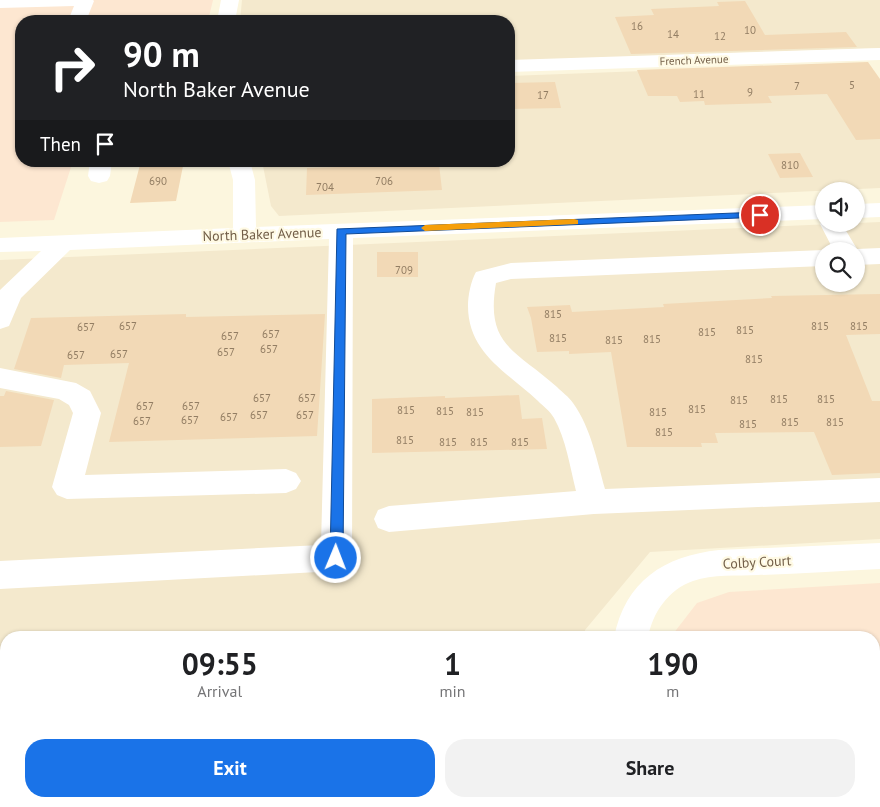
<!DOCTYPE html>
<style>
:root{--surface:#fff;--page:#f2f2f2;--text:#202124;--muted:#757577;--accent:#1a73e8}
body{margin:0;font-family:"PT Sans",sans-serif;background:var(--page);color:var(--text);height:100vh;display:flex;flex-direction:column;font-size:19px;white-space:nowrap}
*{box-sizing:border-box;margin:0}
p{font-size:16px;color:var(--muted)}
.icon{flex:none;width:28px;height:28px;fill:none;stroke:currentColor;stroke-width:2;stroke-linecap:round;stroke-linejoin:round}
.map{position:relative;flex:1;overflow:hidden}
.panel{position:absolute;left:0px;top:631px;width:880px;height:176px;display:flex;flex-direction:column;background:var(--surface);border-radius:20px 20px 0 0;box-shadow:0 1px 4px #0004}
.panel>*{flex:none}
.hud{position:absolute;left:15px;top:15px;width:500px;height:152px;border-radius:20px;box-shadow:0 1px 4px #0004;background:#202124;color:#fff;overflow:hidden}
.buttons{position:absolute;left:815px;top:182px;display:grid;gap:10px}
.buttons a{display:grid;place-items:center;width:50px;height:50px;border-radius:50%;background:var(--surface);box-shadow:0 1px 4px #0004;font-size:25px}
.pin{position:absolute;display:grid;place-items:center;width:42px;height:42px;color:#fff;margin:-21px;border:2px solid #fff;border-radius:50%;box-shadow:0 1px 5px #0007}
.me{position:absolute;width:55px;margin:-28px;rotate:1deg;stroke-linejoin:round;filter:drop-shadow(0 0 4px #0008)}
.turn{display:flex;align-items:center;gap:18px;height:105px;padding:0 25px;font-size:22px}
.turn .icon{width:65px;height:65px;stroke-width:2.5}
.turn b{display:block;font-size:35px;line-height:42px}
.then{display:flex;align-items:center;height:48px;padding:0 25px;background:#0003;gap:10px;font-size:19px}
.eta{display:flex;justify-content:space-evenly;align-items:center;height:85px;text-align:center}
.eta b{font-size:30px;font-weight:800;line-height:35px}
.button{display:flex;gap:10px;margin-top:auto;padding:10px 25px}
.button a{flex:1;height:58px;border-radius:20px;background:var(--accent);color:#fff;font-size:20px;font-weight:800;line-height:58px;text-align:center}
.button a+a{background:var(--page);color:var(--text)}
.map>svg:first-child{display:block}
.residential{fill:#f4e9cd;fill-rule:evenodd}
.commercial{fill:#fde7d1}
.building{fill:#f2d9b6}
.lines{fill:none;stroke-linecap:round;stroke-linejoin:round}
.minor{fill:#fff;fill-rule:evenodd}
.route{fill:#1a73e8;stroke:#114b97}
.slow{fill:#f59e0b}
.labels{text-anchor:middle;stroke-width:4.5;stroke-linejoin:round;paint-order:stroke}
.number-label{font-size:11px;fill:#927d63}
.far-street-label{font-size:11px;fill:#725e47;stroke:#fffae4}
.street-label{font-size:14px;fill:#725e47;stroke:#fffae4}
</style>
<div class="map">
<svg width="880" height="807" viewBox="0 0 880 807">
<rect width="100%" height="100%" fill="#fcf6de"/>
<!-- residential -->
<path class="residential" d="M242 0H880V48L509 61V21H240Z
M858 63 880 92V188L279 216 271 206 262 161H509V76Z
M880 222V539L650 552 585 630 586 637 6 638V801H614L615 807H0V260ZM824 251H856V284H824Z"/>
<!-- commercial -->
<path class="commercial" d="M0 0H213L208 21H21V161H73L54 220 0 222Z
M880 583V807H698L697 801H874V638L673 637V634L697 603 729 592Z"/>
<!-- building -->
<path class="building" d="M745 1 765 35 846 32 857 47 631 54 615 17 654 15 651 9 719 6 717 2Z
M868 62 880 79V139L856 140 827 94 768 96 772 103 705 105 704 101 680 102 677 96H648L637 70Z
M555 82 561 108 509 109V83Z
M800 153 813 177 780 178 768 154Z
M141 161H184L176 201 130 203Z
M439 164 442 190 306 195 307 168Z
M377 252H418V277H377Z
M880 294V334L846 335 872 401H880V473L832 475 814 432 715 433 718 443H701L702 447H627L611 352 569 354V351L537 352 531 318 527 307 570 305 572 312 664 307 663 304 772 298 771 296Z
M186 314V317L325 314 317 436 109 442 129 363 64 365 61 378 14 369 31 318Z
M6 391 54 400 41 446 0 447V396H4Z
M519 395 522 419 542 418 547 449 372 453V399L445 396V398Z"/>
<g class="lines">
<!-- minor -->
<path class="minor" d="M0 0H93L94 1 86 21H68L74 6 0 8Z
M221 0H239L235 21H217Z
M880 48V60L509 72V60Z
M90 161H112L110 176 107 181 99 183 91 181 88 176Z
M228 161H250L255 180 256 227 824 205V224H842L857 249 880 248V264L856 265V251H834L820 224 823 219 353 238 352 558 347 567 336 571 0 589V561L321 545 329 239 70 250 21 298 9 326 0 329V290L41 251 0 252V238L233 228V180Z
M880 203V217L856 218V204Z
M824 250 827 251H824V266L511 279 496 283C485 346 516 350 557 387 562 392 569 397 573 403 591 428 597 461 605 489L880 478V502L594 514 389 532 378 528 374 519 378 510 389 506 576 491C570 467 566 439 554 418 550 411 543 406 538 401 507 372 468 353 468 306 468 295 471 281 476 272L511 263Z
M0 368 76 383 90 391 101 413 85 475 286 469 296 473 301 481 296 489 286 493 67 499 57 495 52 487 73 413 69 405 59 399 0 388Z
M880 543V569C839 571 799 574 758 575 737 576 713 574 693 581 669 589 652 613 648 638H614C625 581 664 556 719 550Z
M633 801H671L672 807H634Z"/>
</g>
<!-- route -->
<path class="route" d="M760 212 763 213V217L346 234 343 558 341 562 336 563 332 562 330 558 337 229Z"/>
<!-- slow -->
<path class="slow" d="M574 219 578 220V224L425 231 421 228 425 225Z"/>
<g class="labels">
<!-- number labels -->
<g class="number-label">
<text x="637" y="30">16</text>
<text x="750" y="34">10</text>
<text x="673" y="38">14</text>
<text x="720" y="40">12</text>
<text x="852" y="89">5</text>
<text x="797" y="90">7</text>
<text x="750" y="96">9</text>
<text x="699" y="98">11</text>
<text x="543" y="99">17</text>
<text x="790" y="169">810</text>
<text x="158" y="185">690</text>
<text x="384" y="185">706</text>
<text x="325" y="191">704</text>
<text x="404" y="274">709</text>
<text x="553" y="318">815</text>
<text x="128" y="330">657</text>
<text x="820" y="330">815</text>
<text x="859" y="330">815</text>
<text x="86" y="331">657</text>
<text x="745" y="334">815</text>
<text x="707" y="336">815</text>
<text x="271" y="338">657</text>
<text x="230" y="340">657</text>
<text x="558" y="342">815</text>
<text x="652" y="343">815</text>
<text x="614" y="344">815</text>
<text x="269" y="353">657</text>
<text x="226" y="356">657</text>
<text x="119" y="358">657</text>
<text x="76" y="359">657</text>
<text x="754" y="363">815</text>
<text x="262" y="402">657</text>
<text x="307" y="402">657</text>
<text x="779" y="403">815</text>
<text x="826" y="403">815</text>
<text x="739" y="404">815</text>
<text x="145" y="410">657</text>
<text x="191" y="410">657</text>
<text x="697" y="413">815</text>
<text x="406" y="414">815</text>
<text x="445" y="415">815</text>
<text x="475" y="416">815</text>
<text x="658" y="416">815</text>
<text x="259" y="419">657</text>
<text x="305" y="419">657</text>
<text x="229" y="421">657</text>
<text x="190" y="424">657</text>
<text x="142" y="425">657</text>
<text x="790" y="426">815</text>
<text x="835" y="426">815</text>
<text x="748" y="428">815</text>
<text x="664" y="436">815</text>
<text x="405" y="444">815</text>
<text x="448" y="446">815</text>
<text x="479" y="446">815</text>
<text x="520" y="446">815</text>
</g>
<!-- far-street labels -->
<g class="far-street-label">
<text transform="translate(694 60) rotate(-2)" y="4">French Avenue</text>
</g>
<!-- street labels -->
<g class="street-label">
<text transform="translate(262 234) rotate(-2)" y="5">North Baker Avenue</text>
<text transform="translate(757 562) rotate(-3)" y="5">Colby Court</text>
</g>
</g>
</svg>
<div class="buttons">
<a><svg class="icon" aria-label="sound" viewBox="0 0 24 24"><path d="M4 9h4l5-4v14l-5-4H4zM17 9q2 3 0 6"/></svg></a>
<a><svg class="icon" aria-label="search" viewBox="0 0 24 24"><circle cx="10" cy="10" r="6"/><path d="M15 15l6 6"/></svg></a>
</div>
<div class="pin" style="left:760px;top:215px;background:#d93025"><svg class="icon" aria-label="arrive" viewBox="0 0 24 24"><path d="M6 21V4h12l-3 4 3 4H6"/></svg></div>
<svg class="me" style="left:336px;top:558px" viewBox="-20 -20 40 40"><circle r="17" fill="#1a73e8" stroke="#fff" stroke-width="3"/><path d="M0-11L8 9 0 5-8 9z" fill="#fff"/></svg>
<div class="hud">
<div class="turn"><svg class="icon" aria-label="right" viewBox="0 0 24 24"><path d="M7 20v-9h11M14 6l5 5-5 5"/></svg><div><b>90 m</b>North Baker Avenue</div></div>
<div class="then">Then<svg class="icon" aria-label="arrive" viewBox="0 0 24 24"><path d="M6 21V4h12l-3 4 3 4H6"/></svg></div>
</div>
<section class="panel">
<div class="eta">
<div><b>09:55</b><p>Arrival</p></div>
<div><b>1</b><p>min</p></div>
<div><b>190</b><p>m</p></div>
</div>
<div class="button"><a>Exit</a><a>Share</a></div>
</section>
</div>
